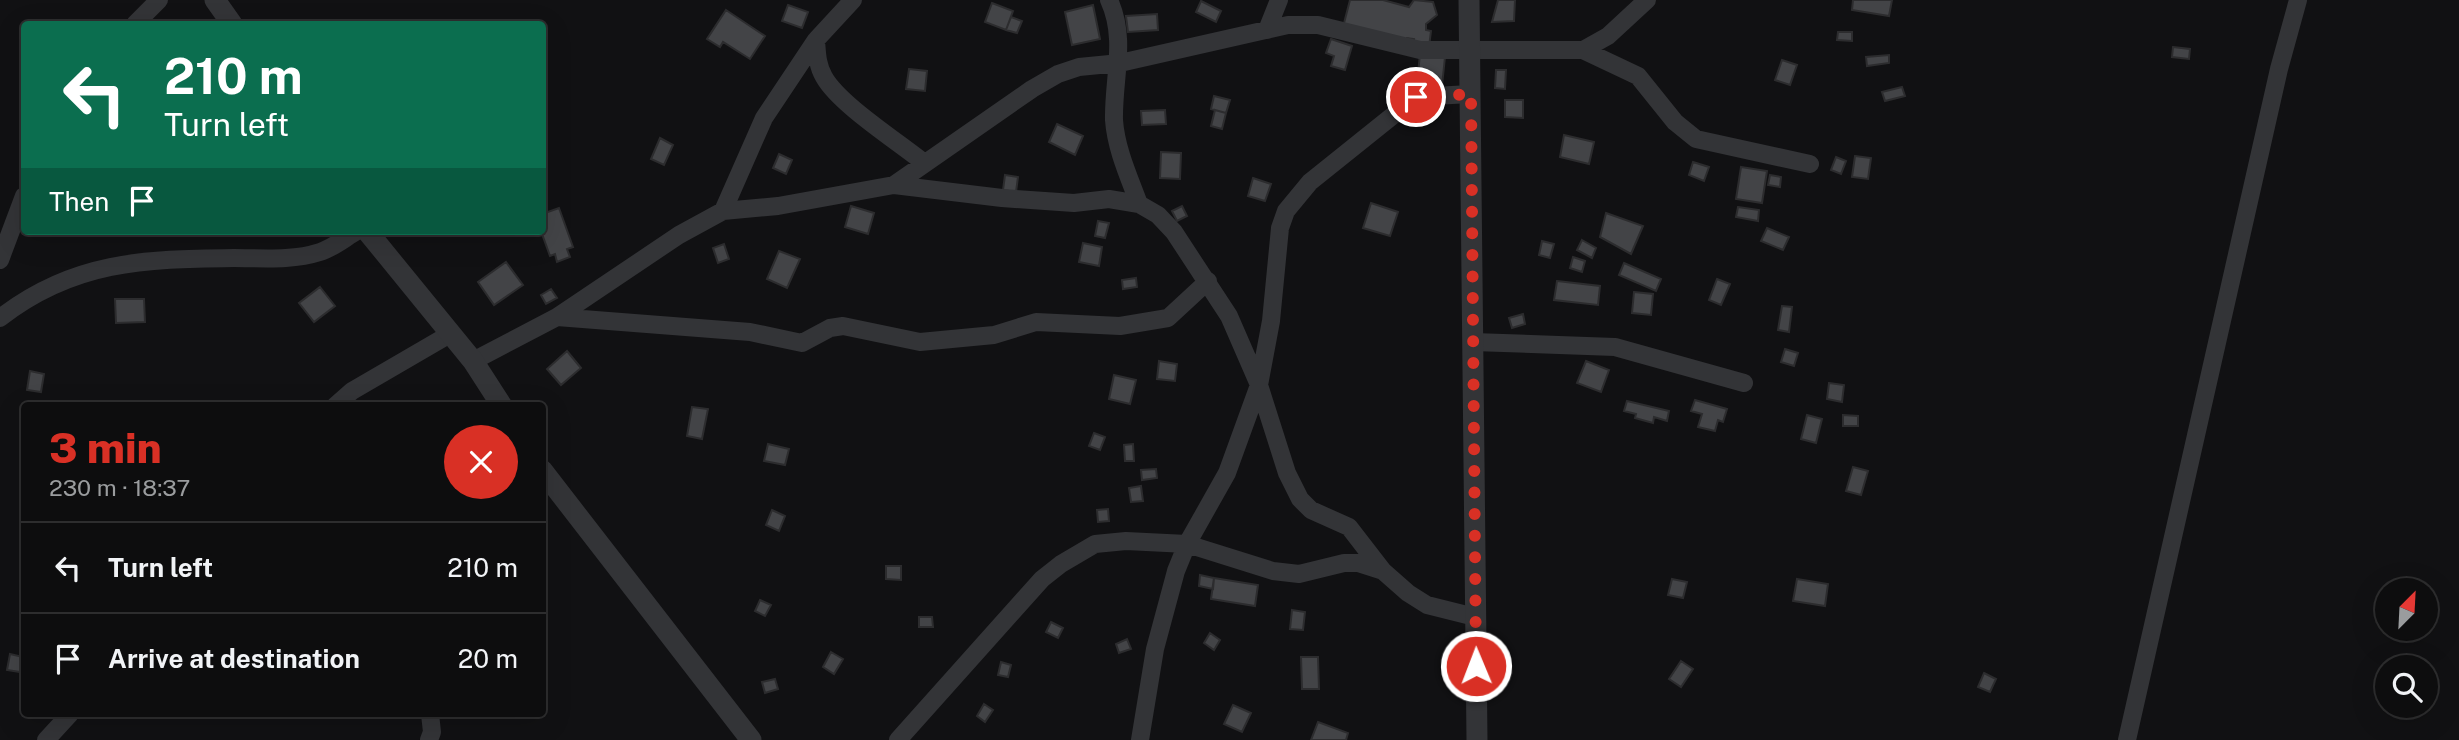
<!DOCTYPE html>
<meta charset="utf-8">
<style>
:root{--surface:#0d0d0e;--page:#161617;--text:#f1f3f6;--muted:#9a9c9e;--line:#2d2d2e;--accent:#d93025}
body{margin:0;font-family:"Public Sans",sans-serif;background:var(--page);color:var(--text);height:100vh;display:flex;flex-direction:column;font-size:26px;white-space:nowrap}
*{box-sizing:border-box;margin:0}
p{font-size:23px;color:var(--muted)}
.icon{flex:none;width:38px;height:38px;fill:none;stroke:currentColor;stroke-width:2;stroke-linecap:round;stroke-linejoin:round}
.map{position:relative;flex:1;overflow:hidden}
.details{position:absolute;left:21px;top:402px;width:525px;height:315px;display:flex;flex-direction:column;background:var(--surface);border-radius:7px;box-shadow:0 7px 28px #0002,0 0 0 2px var(--line)}
.details>*{flex:none}
.hud{position:absolute;left:21px;top:21px;width:525px;height:214px;border-radius:7px;box-shadow:0 7px 28px #0002,0 0 0 2px var(--line);background:#0b6e4f;color:#fff;overflow:hidden}
.needle{width:46px;rotate:24deg}
.tools{position:absolute;left:2375px;top:578px;display:grid;gap:14px}
.tools a{display:grid;place-items:center;width:63px;height:63px;border-radius:50%;background:var(--surface);box-shadow:0 7px 28px #0002,0 0 0 2px var(--line);font-size:35px}
.pin{position:absolute;display:grid;place-items:center;width:60px;height:60px;color:#fff;margin:-30px;border:4px solid #fff;border-radius:50%;box-shadow:0 2px 7px #0007}
.me{position:absolute;width:77px;margin:-38px;rotate:359deg;stroke-linejoin:round;filter:drop-shadow(0 0 5px #0008)}
.turn{display:flex;align-items:center;gap:24px;height:147px;padding:0 28px;font-size:32px}
.turn .icon{width:91px;height:91px;stroke-width:2.5}
.turn b{display:block;font-size:49px;line-height:60px}
.then{display:flex;align-items:center;height:66px;padding:0 28px;background:#0003;gap:14px;font-size:26px}
.round{display:grid;place-items:center;flex:none;width:74px;height:74px;border-radius:37px;background:var(--page)}
.overview{display:flex;align-items:center;justify-content:space-between;height:119px;padding:0 28px}
h1{font-size:42px;font-weight:800;line-height:52px;color:var(--accent)}
ul{padding:0;list-style:none}
li{display:flex;align-items:center;gap:21px;height:91px;padding:0 28px;border-top:2px solid var(--line)}
li div{flex:1}
li b{display:block;font-size:26px}
li em{font-style:normal}
.map>svg:first-child{display:block}
.building{fill:#434447;stroke:#2c2c2e;stroke-width:2}
.lines{fill:none;stroke-linecap:round;stroke-linejoin:round}
.minor{stroke:#333437;stroke-width:18}
.tertiary{stroke:#333437;stroke-width:21}
.route{stroke:#d93025;stroke-width:12;stroke-dasharray:0 21.6}
</style>
<div class="map">
<svg width="2459" height="740" viewBox="0 0 2459 740">
<rect width="100%" height="100%" fill="#111113"/>
<!-- building -->
<path class="building" d="M1350 0H1383L1409 7 1414 0 1433 2 1437 15 1426 24V30L1431 31 1429 47 1413 45 1414 39 1407 38 1405 44 1343 27Z
M1498 0H1515L1514 21 1492 22Z
M1853 0H1892L1889 16 1852 10Z
M1201 1 1221 11 1216 22 1196 12Z
M992 3 1013 11 1006 30 985 22Z
M788 5 808 12 802 28 782 21Z
M1093 5 1100 39 1072 45 1065 12Z
M726 10 765 36 750 59 723 42 720 47 707 39Z
M1157 14 1158 30 1128 32 1126 16Z
M1011 17 1022 21 1017 33 1006 30Z
M1838 32H1852V41L1837 40Z
M1331 39 1352 46 1345 70 1331 66 1334 56 1326 53Z
M2173 47 2190 49 2189 59 2172 57Z
M1420 54 1445 57 1442 86 1417 83Z
M1889 55V63L1867 66 1866 57Z
M1782 60 1797 65 1790 85 1775 80Z
M909 69 927 71 925 91 906 89Z
M1496 70H1506L1505 89 1495 88Z
M1902 87 1905 96 1885 101 1882 92Z
M1214 96 1230 100 1226 113 1211 109Z
M1505 100H1523V118L1505 117Z
M1165 110 1166 124 1142 125 1141 111Z
M1215 110 1226 113 1222 129 1211 126Z
M1057 124 1083 136 1075 155 1049 142Z
M1564 135 1594 142 1589 164 1560 157Z
M660 138 673 145 664 165 651 159Z
M1161 152 1181 153 1180 179 1160 178Z
M779 154 792 160 786 174 773 168Z
M1855 156 1871 158 1868 179 1852 177Z
M1836 157 1846 161 1841 174 1831 170Z
M1693 162 1709 167 1704 181 1689 175Z
M1741 167 1767 171 1762 203 1736 199Z
M1005 175 1018 177 1016 192 1003 190Z
M1770 175 1781 177 1780 187 1768 185Z
M1253 178 1271 184 1265 201 1248 196Z
M1371 203 1398 212 1390 236 1363 228Z
M851 206 874 213 868 234 845 227Z
M1182 206 1187 216 1177 221 1172 211Z
M1738 207 1759 210 1758 221 1736 217Z
M559 208 573 247 567 249 570 257 557 262 555 254 550 256 541 231 542 214Z
M1606 213 1643 226 1631 254 1600 237Z
M1098 221 1109 223 1105 238 1095 236Z
M1767 228 1789 237 1783 250 1761 241Z
M1582 240 1596 248 1592 258 1577 250Z
M1542 241 1554 244 1550 258 1539 255Z
M1083 243 1102 247 1099 266 1079 262Z
M724 244 729 259 718 263 713 248Z
M779 251 800 259 787 288 767 279Z
M1573 257 1585 261 1582 272 1570 268Z
M506 262 523 285 494 305 478 282Z
M1624 263 1661 279 1656 291 1619 275Z
M1136 278 1137 287 1123 289 1122 280Z
M1717 279 1730 284 1721 305 1709 300Z
M1557 281 1600 286 1598 305 1554 300Z
M320 287 335 306 314 322 299 303Z
M551 289 557 298 546 304 541 295Z
M1634 292 1653 294 1651 315 1632 313Z
M115 299H144L145 322 116 323Z
M1782 306 1792 307 1789 332 1778 330Z
M1523 314 1525 324 1512 328 1509 318Z
M1785 349 1798 353 1794 366 1781 362Z
M567 351 581 368 561 385 547 369Z
M1159 361 1177 364 1175 381 1157 379Z
M1586 361 1609 370 1601 392 1577 383Z
M30 371 44 374 41 392 27 390Z
M1114 375 1136 380 1130 404 1109 399Z
M1829 383 1844 385 1842 402 1827 399Z
M1695 400 1727 409 1723 422 1718 420 1715 431 1698 427 1702 414 1691 411Z
M1627 401 1669 411 1667 421 1654 417 1653 423 1635 418 1636 414 1624 411Z
M692 407 708 409 702 439 687 436Z
M1807 415 1822 419 1816 443 1801 439Z
M1843 415 1858 416V426H1843Z
M1094 433 1105 437 1100 450 1089 446Z
M768 444 789 449 785 465 764 461Z
M1133 444 1134 461H1125L1124 445Z
M1853 467 1868 471 1861 495 1846 491Z
M1156 469 1157 478 1142 480 1141 470Z
M1141 486 1143 501 1131 502 1129 488Z
M1108 509 1109 521 1098 522 1097 510Z
M772 510 785 516 779 531 766 525Z
M886 566H901V580L886 579Z
M1200 575 1214 578 1213 589 1199 586Z
M1214 578 1258 585 1255 606 1211 599Z
M1672 579 1687 582 1683 598 1668 595Z
M1797 579 1828 584 1825 606 1793 601Z
M760 600 771 605 765 616 755 611Z
M1292 610 1305 612 1303 630 1290 629Z
M919 617H932L933 627H919Z
M1051 622 1063 628 1058 638 1046 632Z
M1210 633 1220 640 1214 650 1204 643Z
M1127 639 1131 649 1119 653 1116 644Z
M831 652 843 659 834 674 823 667Z
M10 654 23 657 20 672 7 670Z
M1301 657H1318L1319 689H1302Z
M1681 661 1693 669 1681 687 1669 679Z
M1001 662 1011 665 1008 677 998 675Z
M1984 673 1996 679 1990 692 1978 687Z
M775 679 778 689 765 693 762 682Z
M984 704 993 710 985 722 977 716Z
M1233 705 1251 713 1242 732 1224 724Z
M1318 722 1348 733 1346 740H1311Z"/>
<g class="lines">
<!-- minor -->
<path class="minor" d="M853 0 816 40C817 53 817 65 824 77 839 104 897 141 923 162
M1109 0C1127 39 1113 79 1114 120 1116 149 1129 177 1139 204
M135 24 159 0
M1267 30 1279 0
M1583 50 1638 76 1675 122 1696 139 1810 164
M894 185 1032 89 1058 74 1079 67 1120 63 1288 25H1318L1420 50H1583L1608 36 1647 0
M723 211 764 118 816 40
M0 260 24 196
M557 317 750 332 802 343 830 328 843 326 920 342 994 335 1036 322 1120 326 1168 318 1208 281
M0 318C73 261 144 259 234 258 262 258 292 261 320 252 333 248 345 238 357 231
M1473 342 1615 347 1744 383
M473 361 557 317 679 235 723 211 778 206 894 185 1002 198 1074 203 1109 199 1139 204 1158 215 1174 232 1229 316 1259 385 1287 473 1300 499 1311 510 1349 527 1383 571 1408 593 1427 605 1475 617
M335 406 352 391 450 334
M46 740 70 714
M429 740 432 732 430 714
M898 740 1042 579 1061 564 1095 544 1126 541 1187 544 1273 571 1299 574 1344 563H1358L1383 571
M1140 740 1155 649 1176 571 1187 544 1227 473 1259 385 1271 321 1280 228 1286 211 1310 182 1416 97 1470 94
M2127 740 2279 69 2298 0"/>
<!-- tertiary -->
<path class="tertiary" d="M215 0 232 24
M1469 0 1477 740
M367 231 473 361 502 406
M542 470 751 740"/>
</g>
<g class="lines">
<!-- route -->
<path class="route" d="M1416 97 1471 94 1476 666"/>
</g>
</svg>
<div class="tools">
<a><svg class="needle" viewBox="-14 -14 28 28"><path d="M0-13l5 13h-10z" fill="#e53935"/><path d="M0 13l5-13h-10z" fill="#9a9c9e"/></svg></a>
<a><svg class="icon" aria-label="search" viewBox="0 0 24 24"><circle cx="10" cy="10" r="6"/><path d="M15 15l6 6"/></svg></a>
</div>
<div class="pin" style="left:1416px;top:97px;background:#d93025"><svg class="icon" aria-label="arrive" viewBox="0 0 24 24"><path d="M6 21V4h12l-3 4 3 4H6"/></svg></div>
<svg class="me" style="left:1476px;top:666px" viewBox="-20 -20 40 40"><circle r="17" fill="#d93025" stroke="#fff" stroke-width="3"/><path d="M0-11L8 9 0 5-8 9z" fill="#fff"/></svg>
<div class="hud">
<div class="turn"><svg class="icon" aria-label="left" viewBox="0 0 24 24"><path d="M17 20v-9H6M10 6l-5 5 5 5"/></svg><div><b>210 m</b>Turn left</div></div>
<div class="then">Then<svg class="icon" aria-label="arrive" viewBox="0 0 24 24"><path d="M6 21V4h12l-3 4 3 4H6"/></svg></div>
</div>
<section class="details">
<div class="overview"><div><h1>3 min</h1><p>230 m · 18:37</p></div><a class="round" style="background:#d93025;color:#fff"><svg class="icon" aria-label="close" viewBox="0 0 24 24"><path d="M6 6l12 12M18 6L6 18"/></svg></a></div>
<ul>
<li><svg class="icon" aria-label="left" viewBox="0 0 24 24"><path d="M17 20v-9H6M10 6l-5 5 5 5"/></svg><div><b>Turn left</b></div><em>210 m</em></li>
<li><svg class="icon" aria-label="arrive" viewBox="0 0 24 24"><path d="M6 21V4h12l-3 4 3 4H6"/></svg><div><b>Arrive at destination</b></div><em>20 m</em></li>
</ul>
</section>
</div>
